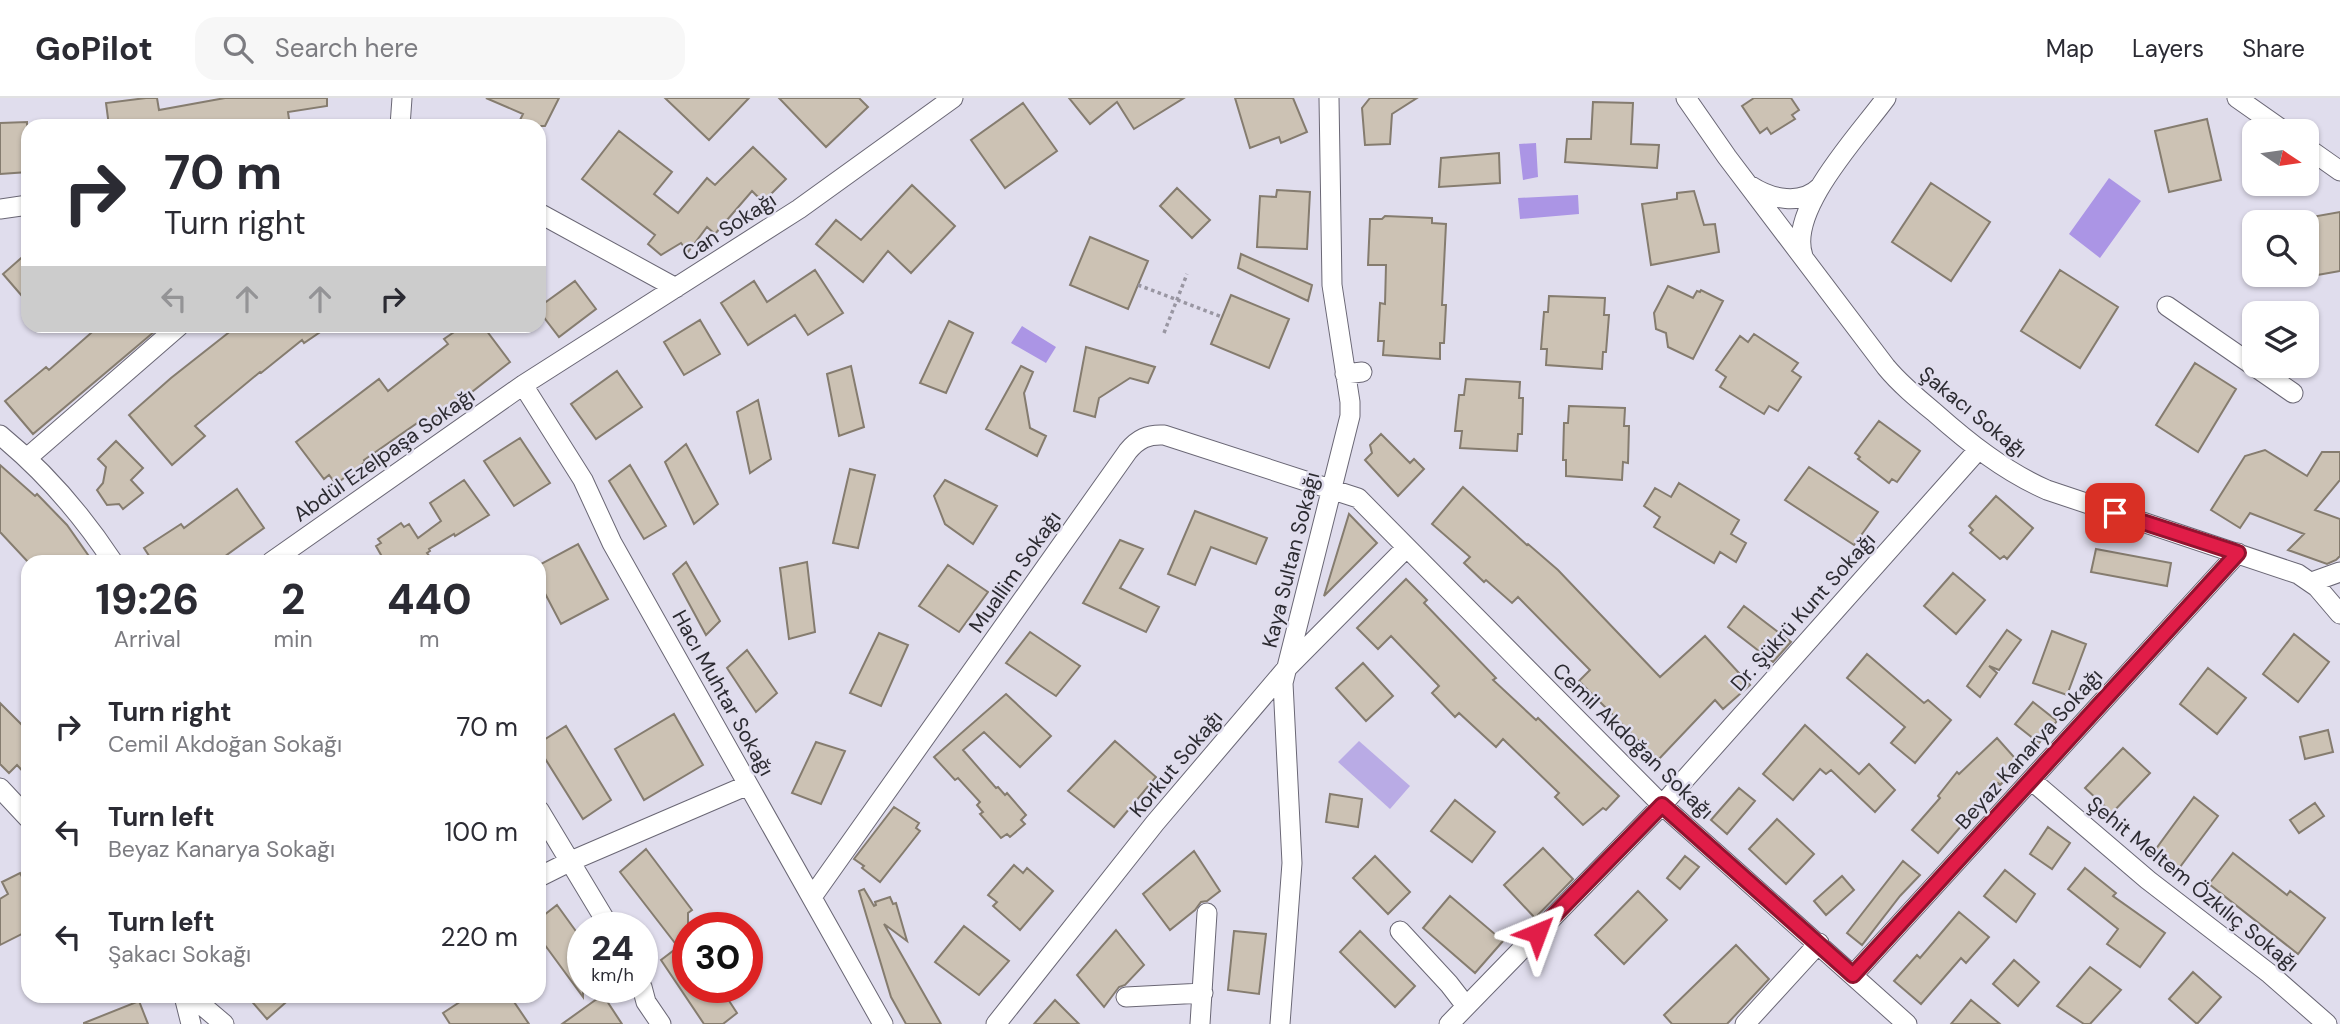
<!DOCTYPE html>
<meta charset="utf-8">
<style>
:root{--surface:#fff;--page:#f7f7f7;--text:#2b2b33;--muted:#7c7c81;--line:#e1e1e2}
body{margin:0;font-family:"DM Sans",sans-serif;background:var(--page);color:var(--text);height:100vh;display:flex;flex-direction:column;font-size:26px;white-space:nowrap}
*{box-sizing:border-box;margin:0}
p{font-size:23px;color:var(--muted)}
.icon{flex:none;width:38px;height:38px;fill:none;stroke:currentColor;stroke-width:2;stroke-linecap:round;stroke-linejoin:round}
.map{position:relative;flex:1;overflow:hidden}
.details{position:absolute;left:21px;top:457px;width:525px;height:448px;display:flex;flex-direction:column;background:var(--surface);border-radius:21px;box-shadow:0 2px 5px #0004}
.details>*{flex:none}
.top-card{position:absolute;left:21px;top:21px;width:525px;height:214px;border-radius:21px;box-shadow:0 2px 5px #0004;background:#fff;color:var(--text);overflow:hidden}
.needle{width:46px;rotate:103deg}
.tools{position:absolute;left:2242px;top:21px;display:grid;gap:14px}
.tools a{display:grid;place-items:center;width:77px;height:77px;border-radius:14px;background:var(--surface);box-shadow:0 2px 5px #0004;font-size:35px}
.speed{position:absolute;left:567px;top:814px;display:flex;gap:14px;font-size:35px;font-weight:700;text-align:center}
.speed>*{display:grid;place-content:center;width:91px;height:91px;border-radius:50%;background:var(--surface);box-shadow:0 2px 5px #0004;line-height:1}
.speed small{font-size:18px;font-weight:400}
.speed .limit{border:10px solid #d22;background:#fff;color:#111}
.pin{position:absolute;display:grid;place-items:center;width:60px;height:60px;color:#fff;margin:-30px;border-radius:14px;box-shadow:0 4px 10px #0006}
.me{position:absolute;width:77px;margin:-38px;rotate:44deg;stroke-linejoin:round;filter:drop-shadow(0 0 5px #0008)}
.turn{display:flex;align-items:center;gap:24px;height:147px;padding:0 28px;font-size:32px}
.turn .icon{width:91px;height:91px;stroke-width:2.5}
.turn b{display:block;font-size:49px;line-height:60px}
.lanes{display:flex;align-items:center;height:66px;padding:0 28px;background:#0003;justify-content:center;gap:35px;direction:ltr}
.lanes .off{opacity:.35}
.eta{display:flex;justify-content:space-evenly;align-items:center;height:119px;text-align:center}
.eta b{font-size:42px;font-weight:800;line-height:49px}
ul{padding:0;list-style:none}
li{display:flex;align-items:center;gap:21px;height:105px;padding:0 28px}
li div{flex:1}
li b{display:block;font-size:26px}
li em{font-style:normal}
header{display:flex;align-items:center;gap:42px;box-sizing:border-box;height:98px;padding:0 35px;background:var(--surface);border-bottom:2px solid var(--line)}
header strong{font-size:33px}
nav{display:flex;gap:38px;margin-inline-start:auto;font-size:24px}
.search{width:490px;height:63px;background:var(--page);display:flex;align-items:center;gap:18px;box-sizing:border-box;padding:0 24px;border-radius:21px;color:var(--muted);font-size:26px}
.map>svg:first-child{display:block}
.pitch{fill:#b9abe5}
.water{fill:#ab95e5}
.building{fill:#ccc2b4;stroke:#857c6f;stroke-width:2}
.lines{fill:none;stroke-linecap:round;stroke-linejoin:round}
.minor-casing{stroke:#6a6775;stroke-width:21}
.path{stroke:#9996a2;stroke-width:3.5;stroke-dasharray:3.5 3.5;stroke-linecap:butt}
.minor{stroke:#fff;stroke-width:19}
.route-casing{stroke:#92132f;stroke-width:18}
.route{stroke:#e11d48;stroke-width:12}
.labels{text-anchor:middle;stroke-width:5;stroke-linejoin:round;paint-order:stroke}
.street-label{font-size:21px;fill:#2c2b31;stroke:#e0dded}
</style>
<header>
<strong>GoPilot</strong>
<div class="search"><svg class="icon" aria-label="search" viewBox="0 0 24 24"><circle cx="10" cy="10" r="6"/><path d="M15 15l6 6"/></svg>Search here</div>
<nav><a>Map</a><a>Layers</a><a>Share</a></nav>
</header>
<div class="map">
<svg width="2340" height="926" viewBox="0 0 2340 926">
<rect width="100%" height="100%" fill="#e0dded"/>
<!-- pitch -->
<path class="pitch" d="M1359 643 1410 688 1390 711 1338 664Z"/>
<!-- water -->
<path class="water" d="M1536 45 1538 79 1523 82 1519 46Z
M2109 80 2141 103 2100 160 2069 136Z
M1578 97 1579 116 1520 121 1518 100Z
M1022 228 1056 249 1046 265 1011 245Z"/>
<!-- building -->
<path class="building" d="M146 0H157L159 12 225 0H327V8L288 14 290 28H109L106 5Z
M486 0H559L545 28H517L523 16Z
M665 0H749L709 42Z
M779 0H859L868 9 826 49Z
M1069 0H1184L1134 31 1117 4 1090 26Z
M1235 0H1293L1307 34 1281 45 1279 39 1250 50Z
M1370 0H1417L1392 16 1390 46 1365 47 1362 10Z
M1754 0H1791L1799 12 1792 17 1795 21 1771 36 1767 30 1760 35 1742 8Z
M1593 4 1633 5 1631 46 1659 47 1657 70 1565 64 1567 41H1591Z
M1023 5 1057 53 1005 90 971 42Z
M2207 21 2221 82 2169 94 2155 33Z
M27 24 28 74 0 76V25Z
M619 33 672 74 654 96 678 115 707 80 715 87 753 49 786 81 763 104 752 93 715 136 707 129 688 154 681 145 661 157 648 146 655 137 582 81Z
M1499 55 1500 85 1439 89 1441 60Z
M1931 85 1990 124 1951 183 1892 144Z
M912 87 955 128 911 175 888 153 863 184 816 146 836 122 861 142Z
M1177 90 1210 122 1192 140 1160 108Z
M1277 92 1310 94 1307 151 1257 149 1260 98 1276 99Z
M1694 93 1704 127 1715 126 1719 154 1651 167 1642 106 1677 101V95Z
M2340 114V173L2306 179V120Z
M1385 118 1432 120V125L1446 126 1442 207H1446L1444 245H1440V261L1383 257 1384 243H1378L1380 205 1385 206 1386 167H1368L1370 121H1382Z
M1090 139 1148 163 1128 211 1070 187Z
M28 154V205L3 176Z
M1241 156 1312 187 1308 203 1238 170Z
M815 172 843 215 808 237 795 217 748 247 721 205 754 183 767 204Z
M2060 172 2118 209 2080 270 2021 233Z
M575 183 596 211 559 239 539 213V209Z
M1668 188 1693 200 1697 193 1700 194 1701 192 1723 203 1693 261 1668 249 1666 235 1656 231 1654 215Z
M1231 197 1289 221 1269 270 1211 246Z
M1549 198 1605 200 1604 217H1609L1606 254H1603L1602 271 1546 267 1547 251H1541L1544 214H1548Z
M700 222 720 256 684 277 664 244Z
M949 223 973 235 946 295 920 285Z
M99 228H161L33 336 5 303 46 269 49 272Z
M237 228H329L304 245 302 242 261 275 260 274 195 328 205 338 172 367 129 317 171 280Z
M463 228H483L510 264 431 326 426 319 364 362 365 364 336 386 329 377 324 381 296 344 379 281 388 293 448 246 444 241Z
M1754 236 1798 265 1792 273 1801 279 1778 313 1769 308 1764 316 1720 289 1726 279 1716 272 1740 238 1748 244Z
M1086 249 1155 269 1148 285 1130 280 1099 300 1095 319 1074 313Z
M2195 265 2236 291 2198 354 2156 327Z
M851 268 864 329 839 338 827 276Z
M1021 268 1033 274 1024 295 1030 330 1046 338 1037 358 986 331Z
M617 273 642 309 596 341 571 306Z
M1466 281 1520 284 1519 300H1523L1522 336H1518L1517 353 1460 350 1462 333H1455L1459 297H1464Z
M758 302 771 361 750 375 737 314Z
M1569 308 1625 310 1624 328H1629L1628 365 1623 364 1622 382 1566 378V362H1563L1564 325H1568Z
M1879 323 1920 353 1897 384 1892 381 1889 385 1858 361 1860 359 1855 355Z
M1381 336 1410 365 1414 361 1424 371 1398 398 1365 362 1372 355 1370 347Z
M520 340 550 385 514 408 484 363Z
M116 343 143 370 131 382 143 395 123 411 119 406 107 407 97 392 103 385 106 369 98 361Z
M686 346 718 406 694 426 665 364Z
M2265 352 2307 378 2322 354H2340V382L2315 412 2340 421V458L2336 462 2327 466 2288 452 2304 436 2250 415 2240 430 2211 412 2245 358Z
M0 367 35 398 37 396 67 427 93 464H28L0 434Z
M630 367 666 428 644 441 609 383Z
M1809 369 1878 414 1854 447 1785 402Z
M850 371 875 377 858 450 833 445Z
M464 382 489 417 455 438 454 436 429 451 430 453 427 455 430 459 422 464H385L376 448 381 445 378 441 401 425 404 429 409 426 418 440 441 423 430 405Z
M945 382 997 408 973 446 945 426 934 398Z
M1679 385 1739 422 1731 436 1746 445 1736 464 1720 454 1714 465 1654 429 1660 419 1644 408 1655 390 1671 399Z
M1463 389 1527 447 1528 446 1558 472 1660 579 1705 538 1750 587 1723 611 1715 602 1658 662 1579 583 1590 572 1518 499 1512 505 1486 482 1484 484 1464 465 1470 459 1432 426Z
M237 391 264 430 217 464H153L144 450 181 426 184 430Z
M1996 398 2033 430 2007 461 2004 458 2000 461 1970 435 1973 432 1969 428Z
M1195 413 1267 440 1256 466 1211 449 1195 487 1168 476Z
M1349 416 1377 445 1324 498Z
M1120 442 1143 451 1120 490 1159 509 1146 534 1083 505Z
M578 446 608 501 561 526 539 484V467Z
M2096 451 2171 465 2167 488 2091 474Z
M686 464 720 523 706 537 673 476Z
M807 464 815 534 789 541 780 470Z
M948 467 988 494 959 534 919 508Z
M1953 475 1985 502 1956 536 1924 508Z
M1406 481 1427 502 1424 505 1496 580 1493 582 1536 622 1538 620 1619 698 1606 712 1603 710 1583 727 1555 699 1559 695 1503 641 1496 649 1459 615 1455 619 1432 595 1439 588 1391 538 1378 551 1357 530Z
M1744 508 1791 544 1773 564 1728 529Z
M2007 532 2021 542 1999 572 1989 568 1997 575 1980 599 1967 588Z
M2052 533 2086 546 2067 597 2033 585Z
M1030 534 1080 568 1056 598 1006 565Z
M879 535 908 547 881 608 850 595Z
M2294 536 2329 564 2298 604 2263 576Z
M747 552 777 595 756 614 727 570Z
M1867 556 1924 605 1928 602 1951 622 1915 665 1891 645 1905 629 1847 580Z
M1363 565 1393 598 1366 623 1336 590Z
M2208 570 2246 600 2217 636 2180 606Z
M1006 596 1051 638 1020 669 984 634 963 652 996 690 998 689 1005 697 1007 695 1026 717 1021 722 1025 726 1010 739 1007 736 1001 740 980 716 983 714 977 707 980 704 958 680 955 682 934 659Z
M2033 604 2057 623 2039 645 2015 626Z
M0 605 28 633V679L17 667 9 675 0 666Z
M674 616 703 667 644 702 615 651Z
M1805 627 1859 676 1869 666 1895 692 1875 714 1831 672 1826 676 1820 671 1793 702 1763 676Z
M566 628 611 702 583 721 539 651V645Z
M2328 632 2333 654 2305 661 2300 639Z
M1997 640 2021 667 2000 687 1998 685 1938 755 1912 732 1940 700 1938 698 1957 674 1959 676Z
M1115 643 1156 679 1114 729 1068 693Z
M816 644 845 653 821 706 792 695Z
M2123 650 2150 675 2112 715 2085 690Z
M1739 690 1755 703 1727 736 1711 722Z
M1330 696 1362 701 1358 729 1326 724Z
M2194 699 2218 718 2174 777 2150 759Z
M1455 702 1495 734 1472 764 1431 733Z
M2315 705 2324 718 2299 735 2290 722Z
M894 709 919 725 916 730 920 733 880 784 862 770 864 768 854 761Z
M1777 721 1814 756 1786 786 1749 751Z
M2048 729 2070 745 2052 771 2030 756Z
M1543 750 1573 781 1535 820 1504 787Z
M646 751 692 812 688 815V889H720L737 915 723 926H704L661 862 678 849 620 774Z
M1194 753 1220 793 1207 803 1201 804 1195 812 1170 832 1143 796Z
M2233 755 2287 797 2290 793 2325 820 2298 856 2209 786Z
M1375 758 1410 794 1388 816 1353 780Z
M1685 758 1699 769 1680 791 1667 780Z
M1903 763 1920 777 1900 798 1862 847 1847 835Z
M1014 767 1023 775 1027 770 1053 793 1020 832 993 808 997 804 988 797Z
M2085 770 2116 795 2113 798 2165 835 2140 869 2107 846 2118 831 2068 791Z
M2005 772 2035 796 2016 824 1984 798Z
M20 775 28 790V833L0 847V801L8 796 2 784Z
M1842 778 1854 792 1826 817 1814 803Z
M864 791 874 808 876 807 875 804 890 799 893 806 896 805 907 843 884 826 941 926H906L891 899 859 793Z
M1638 793 1667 822 1624 866 1595 837Z
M1450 798 1503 843 1475 875 1423 830Z
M557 807 583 843V899L539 839V821Z
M1959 814 1989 839 1966 865 1961 860 1921 906 1894 883 1917 857 1920 860Z
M964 828 1009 863 979 897 935 864Z
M1116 832 1144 867 1125 887 1119 889 1104 909 1077 877Z
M1234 833 1266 836 1259 896 1228 892Z
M1360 833 1415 888 1395 909 1340 854Z
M1736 847 1769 881 1727 926H1672L1664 917Z
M2014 862 2039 884 2018 908 1993 886Z
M2090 869 2121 892 2090 926H2084L2057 908Z
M2193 874 2221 899 2197 926 2169 901Z
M603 897 622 926H562L594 903Z
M247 898H293L267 921Z
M469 898H510L529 926H450L443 915Z
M1055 902 1079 926H1034Z
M1971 902 2000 926H1951Z
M139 903 148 926H84V925Z"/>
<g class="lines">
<defs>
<path id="minor" d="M1686 0 1727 59 1886 269C1900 286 1917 300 1934 314 1969 345 2004 373 2047 392L2298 476 2317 489 2340 516
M2237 0 2284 33
M400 28 402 0
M2306 49 2340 73
M1751 88C1771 101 1801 108 1820 89
M0 111 28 107
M539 115 676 190
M1803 158C1787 112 1860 36 1886 0
M2167 208 2293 295
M1345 276 1362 274
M523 287 583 382 612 445 883 926
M0 337C44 373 82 417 113 464
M27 360 179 228
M271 464 523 287 799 111 953 0
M2312 484 2340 474
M2031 682 2148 782 2270 876 2327 926
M0 690 28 720
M539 712 610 830
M539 779 571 763 748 687
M812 799 1128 353C1138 341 1148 336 1164 337L1358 400 1662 707 1907 926
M1400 833 1449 886 1466 908
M1853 877 2238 455
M642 889 646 904 661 926
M184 898 191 926
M191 898 224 926
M1126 899 1203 895
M996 926 1155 725 1286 571 1406 450
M1200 926 1207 815
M1280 926 1292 765 1283 585 1350 318V304L1332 187 1329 0
M1449 926 1662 707 1978 352
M1745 926 1819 845"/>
</defs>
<!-- minor casing -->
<use href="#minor" class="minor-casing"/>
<!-- path -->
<path class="path" d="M1138 187 1222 219
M1164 235 1187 176"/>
<!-- minor -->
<use href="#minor" class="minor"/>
</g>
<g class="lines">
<defs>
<path id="route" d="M1537 835 1662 707 1853 877 2238 455 2115 415"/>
</defs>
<!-- route casing -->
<use href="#route" class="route-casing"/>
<!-- route -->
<use href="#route" class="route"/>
</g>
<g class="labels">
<!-- street labels -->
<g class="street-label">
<text transform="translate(729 129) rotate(-33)" y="7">Can Sokağı</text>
<text transform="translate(1973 314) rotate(39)" y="7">Şakacı Sokağı</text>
<text transform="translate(384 357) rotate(-35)" y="7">Abdül Ezelpaşa Sokağı</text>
<text transform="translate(1291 462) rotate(-76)" y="7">Kaya Sultan Sokağı</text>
<text transform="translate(1015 474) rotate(-55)" y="7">Muallim Sokağı</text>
<text transform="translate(1803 514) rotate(-48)" y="7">Dr. Şükrü Kunt Sokağı</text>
<text transform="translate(723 595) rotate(61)" y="7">Hacı Muhtar Sokağı</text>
<text transform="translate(1633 643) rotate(44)" y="7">Cemil Akdoğan Sokağı</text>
<text transform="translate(2029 651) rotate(-48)" y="7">Beyaz Kanarya Sokağı</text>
<text transform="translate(1176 666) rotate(-50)" y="7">Korkut Sokağı</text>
<text transform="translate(2193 786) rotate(39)" y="7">Şehit Meltem Özkılıç Sokağı</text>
</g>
</g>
</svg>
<div class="tools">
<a><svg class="needle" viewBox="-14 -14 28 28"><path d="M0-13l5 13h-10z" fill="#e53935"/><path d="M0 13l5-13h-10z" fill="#7c7c81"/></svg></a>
<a><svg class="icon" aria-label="search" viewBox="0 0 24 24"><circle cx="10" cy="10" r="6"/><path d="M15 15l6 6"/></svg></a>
<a><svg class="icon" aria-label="layers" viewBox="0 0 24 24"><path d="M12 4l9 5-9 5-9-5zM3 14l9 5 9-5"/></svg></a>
</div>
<div class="speed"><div>24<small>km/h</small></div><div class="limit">30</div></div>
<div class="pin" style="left:2115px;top:415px;background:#d93025"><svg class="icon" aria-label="arrive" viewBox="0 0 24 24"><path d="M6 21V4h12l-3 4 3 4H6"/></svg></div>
<svg class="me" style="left:1537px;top:835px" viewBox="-20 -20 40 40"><path d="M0-17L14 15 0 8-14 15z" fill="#e11d48" stroke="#fff" stroke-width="4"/></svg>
<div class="top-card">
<div class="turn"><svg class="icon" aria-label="right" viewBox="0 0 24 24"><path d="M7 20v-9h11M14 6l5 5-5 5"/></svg><div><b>70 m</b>Turn right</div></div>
<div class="lanes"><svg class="icon off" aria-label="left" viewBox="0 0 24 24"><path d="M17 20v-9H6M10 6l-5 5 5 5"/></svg><svg class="icon off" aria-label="ahead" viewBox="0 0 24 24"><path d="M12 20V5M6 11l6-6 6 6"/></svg><svg class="icon off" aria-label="ahead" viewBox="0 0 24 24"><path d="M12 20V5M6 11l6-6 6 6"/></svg><svg class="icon" aria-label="right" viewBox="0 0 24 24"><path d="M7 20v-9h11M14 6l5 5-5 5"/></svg></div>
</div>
<section class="details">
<div class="eta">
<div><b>19:26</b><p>Arrival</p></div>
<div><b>2</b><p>min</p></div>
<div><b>440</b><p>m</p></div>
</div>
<ul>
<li><svg class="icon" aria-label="right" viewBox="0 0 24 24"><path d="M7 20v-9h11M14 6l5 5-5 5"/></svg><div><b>Turn right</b><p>Cemil Akdoğan Sokağı</p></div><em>70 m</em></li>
<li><svg class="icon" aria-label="left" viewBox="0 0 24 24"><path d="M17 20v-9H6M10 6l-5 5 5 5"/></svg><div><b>Turn left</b><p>Beyaz Kanarya Sokağı</p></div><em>100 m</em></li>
<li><svg class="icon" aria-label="left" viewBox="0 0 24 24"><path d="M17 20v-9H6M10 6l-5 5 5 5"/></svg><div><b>Turn left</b><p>Şakacı Sokağı</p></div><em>220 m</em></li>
</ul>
</section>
</div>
